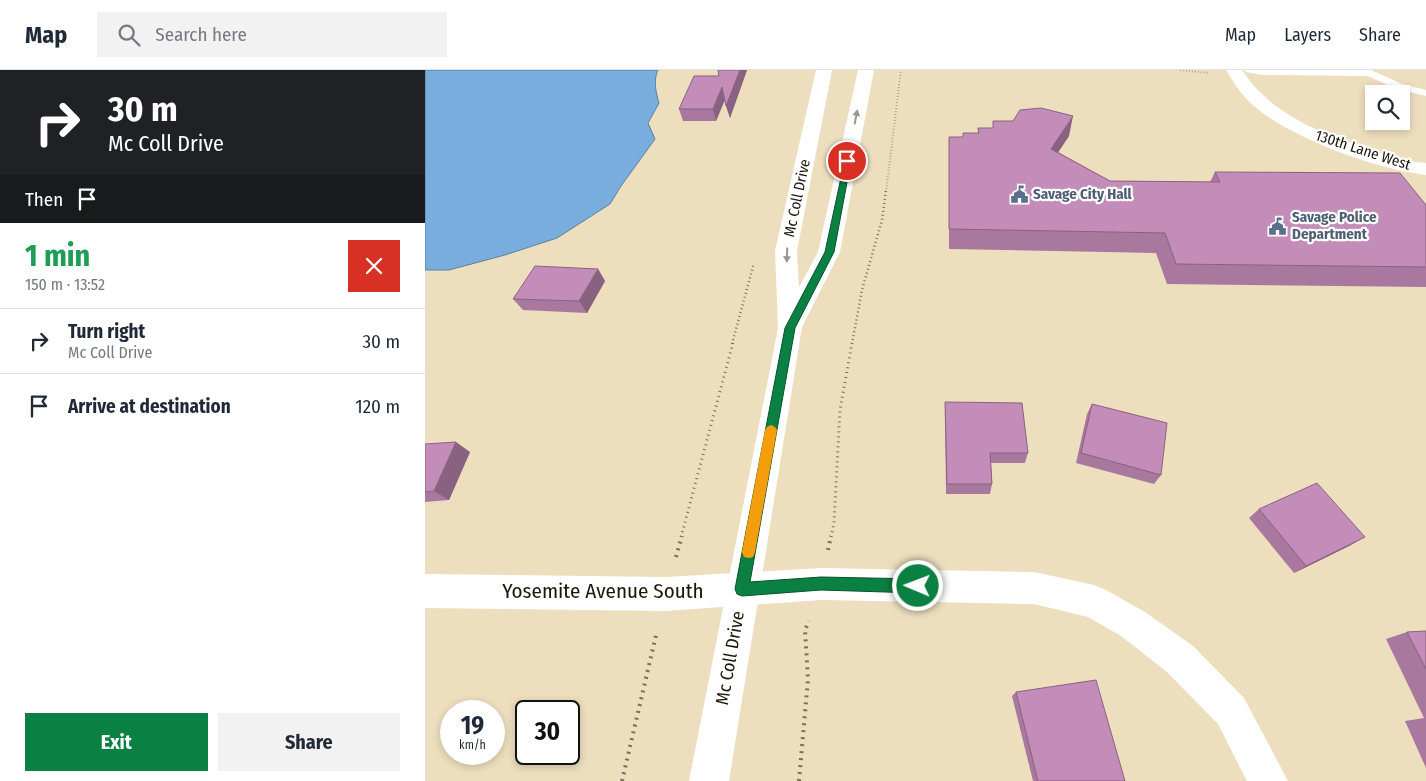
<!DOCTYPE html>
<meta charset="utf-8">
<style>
:root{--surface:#fff;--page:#f2f2f3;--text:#1f2937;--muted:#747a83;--line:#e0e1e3;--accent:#0b8043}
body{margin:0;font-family:"Fira Sans Condensed",sans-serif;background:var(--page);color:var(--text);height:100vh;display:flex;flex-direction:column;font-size:19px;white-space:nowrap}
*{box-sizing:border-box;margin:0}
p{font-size:16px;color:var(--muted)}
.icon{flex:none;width:28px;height:28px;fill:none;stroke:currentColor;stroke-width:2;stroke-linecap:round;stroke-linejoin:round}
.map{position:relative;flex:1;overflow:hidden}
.drawer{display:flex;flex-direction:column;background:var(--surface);width:425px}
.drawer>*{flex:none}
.guide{background:#202124;color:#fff;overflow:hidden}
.controls{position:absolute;left:940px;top:15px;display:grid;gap:10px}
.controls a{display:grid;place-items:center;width:45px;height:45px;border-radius:0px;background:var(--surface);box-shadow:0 2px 8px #0003;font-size:25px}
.speed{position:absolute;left:15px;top:630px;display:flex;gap:10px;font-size:25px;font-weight:700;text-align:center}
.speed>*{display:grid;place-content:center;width:65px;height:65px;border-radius:50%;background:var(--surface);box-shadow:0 2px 8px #0003;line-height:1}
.speed small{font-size:12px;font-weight:400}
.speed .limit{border:2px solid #111;border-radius:8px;background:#fff;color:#111}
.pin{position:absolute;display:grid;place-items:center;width:42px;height:42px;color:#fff;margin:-21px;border:2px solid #fff;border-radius:50%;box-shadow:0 1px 5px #0007}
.me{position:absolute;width:55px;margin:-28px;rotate:271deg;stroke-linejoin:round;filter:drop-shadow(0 0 4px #0008)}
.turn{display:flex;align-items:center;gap:18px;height:105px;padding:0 25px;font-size:22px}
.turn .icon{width:65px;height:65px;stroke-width:2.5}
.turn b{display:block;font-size:35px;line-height:42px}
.then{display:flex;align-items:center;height:48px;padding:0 25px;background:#0003;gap:10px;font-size:19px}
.round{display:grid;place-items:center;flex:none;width:52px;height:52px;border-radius:0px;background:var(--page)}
.summary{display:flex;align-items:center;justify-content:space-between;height:85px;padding:0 25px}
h1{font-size:30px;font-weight:700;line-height:38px;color:#1e9e55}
.cta{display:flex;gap:10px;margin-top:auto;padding:10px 25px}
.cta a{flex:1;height:58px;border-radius:0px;background:var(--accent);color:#fff;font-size:20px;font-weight:700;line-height:58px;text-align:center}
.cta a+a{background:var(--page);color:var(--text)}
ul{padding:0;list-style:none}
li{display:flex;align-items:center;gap:15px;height:65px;padding:0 25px;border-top:1px solid var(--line)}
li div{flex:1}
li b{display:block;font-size:19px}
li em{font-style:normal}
header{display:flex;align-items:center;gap:30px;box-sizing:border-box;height:70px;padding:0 25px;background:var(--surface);border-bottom:1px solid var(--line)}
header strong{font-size:24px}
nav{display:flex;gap:28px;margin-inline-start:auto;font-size:18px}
.search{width:350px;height:45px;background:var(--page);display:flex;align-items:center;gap:12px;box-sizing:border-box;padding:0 18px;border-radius:0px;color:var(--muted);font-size:19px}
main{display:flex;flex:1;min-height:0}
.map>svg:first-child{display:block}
.water{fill:#79addd;stroke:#5d809e}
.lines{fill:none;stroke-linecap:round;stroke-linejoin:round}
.path-far3{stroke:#7a715c;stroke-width:2;stroke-dasharray:0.5 2.5;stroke-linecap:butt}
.path-far2{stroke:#7a715c;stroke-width:2.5;stroke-dasharray:1 3;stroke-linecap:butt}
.path-far1{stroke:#7a715c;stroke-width:3;stroke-dasharray:1 4;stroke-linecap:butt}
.path{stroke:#7a715c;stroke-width:4;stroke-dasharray:2 5;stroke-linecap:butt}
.service{fill:#fff;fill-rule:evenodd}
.minor{fill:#fff;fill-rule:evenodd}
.secondary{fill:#fff;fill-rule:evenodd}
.wall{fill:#a9789e}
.shaded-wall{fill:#896281}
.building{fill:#c48cb8;stroke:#896281}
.oneway{fill:#999791}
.route{fill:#0b8043;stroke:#07532c}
.slow{fill:#f59e0b}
.labels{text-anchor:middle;stroke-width:4.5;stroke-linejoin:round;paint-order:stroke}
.far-street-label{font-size:15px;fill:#1c170b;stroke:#fff}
.far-service-label{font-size:15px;font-weight:bold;fill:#4e5e75;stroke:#fff;text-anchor:start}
.street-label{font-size:18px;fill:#1c170b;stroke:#fff}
.near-street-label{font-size:21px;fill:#1c170b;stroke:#fff}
</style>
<header>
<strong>Map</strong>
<div class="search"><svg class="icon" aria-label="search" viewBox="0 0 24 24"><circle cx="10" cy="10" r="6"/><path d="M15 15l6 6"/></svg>Search here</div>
<nav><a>Map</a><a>Layers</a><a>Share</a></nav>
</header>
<main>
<section class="drawer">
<div class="guide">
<div class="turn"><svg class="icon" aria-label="right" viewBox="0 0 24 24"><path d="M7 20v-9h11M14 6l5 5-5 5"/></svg><div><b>30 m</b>Mc Coll Drive</div></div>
<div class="then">Then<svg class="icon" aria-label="arrive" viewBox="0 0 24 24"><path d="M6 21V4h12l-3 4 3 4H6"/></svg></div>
</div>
<div class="summary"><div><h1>1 min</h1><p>150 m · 13:52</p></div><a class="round" style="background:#d93025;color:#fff"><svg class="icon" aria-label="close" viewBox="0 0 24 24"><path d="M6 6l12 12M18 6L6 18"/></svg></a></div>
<ul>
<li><svg class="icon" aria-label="right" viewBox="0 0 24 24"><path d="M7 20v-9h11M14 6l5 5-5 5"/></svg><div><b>Turn right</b><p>Mc Coll Drive</p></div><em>30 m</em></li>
<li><svg class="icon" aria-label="arrive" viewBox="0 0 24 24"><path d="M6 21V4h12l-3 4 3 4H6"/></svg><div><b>Arrive at destination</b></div><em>120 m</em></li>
</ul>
<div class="cta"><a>Exit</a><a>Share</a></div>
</section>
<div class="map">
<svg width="1001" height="711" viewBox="0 0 1001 711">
<rect width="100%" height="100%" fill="#eddebe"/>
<!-- water -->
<path class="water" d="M0 0H233C228 10 231 23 234 33L223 53 230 69 196 116 185 134 132 168 80 185 24 200H0Z"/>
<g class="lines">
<!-- path-far3 -->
<path class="path-far3" d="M755 0 784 3
M461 122 476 0"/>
<!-- path-far2 -->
<path class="path-far2" d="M307 274 329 193
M427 274 437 220 457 150 461 120"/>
<!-- path-far1 -->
<path class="path-far1" d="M256 467 308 273
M406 467 409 453 415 340 427 273"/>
<!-- path -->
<path class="path" d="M403 480 406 466
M251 487 257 466
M197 711 232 561
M374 711 383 609 380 560 384 551"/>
<!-- service -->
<path class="service" d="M819 0H946L977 14 1001 20V26L969 18 943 6 836 5 821 2Z"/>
<!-- minor -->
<path class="minor" d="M801 0H817C846 44 893 62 941 78 961 85 980 92 1001 93V105C953 100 865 68 829 36 817 26 809 13 801 0Z
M396 498 609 502 669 515 681 520 720 542 768 576 819 628 863 711H822L793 654 742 602 696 566 663 547 609 534 396 530 241 541 0 538V504L241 507Z"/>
<!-- secondary -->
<path class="secondary" d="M391 0H407L372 181 374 217 393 182 433 0H449L415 182 377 257 304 711H264L353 258 350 181Z"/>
</g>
<!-- wall -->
<path class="wall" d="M293 0H322L305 48 300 30 291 51H258L254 39 294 6Z
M568 51 644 66 633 82 685 111 785 112 790 102 1001 135V217L742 214 731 183 524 179V67H538L553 63V58H568Z
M173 199 180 211 162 243 98 240 88 229Z
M520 332 603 383 600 393H566L567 414 565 424H521L520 343Z
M667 334 736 405 729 414 651 393 662 344Z
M0 374 45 382 24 430 0 432Z
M834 439 926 475 869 503 824 448Z
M1001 561V698L980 651 999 648 961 569 982 562Z
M591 622 700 711H608L587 626Z"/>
<!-- shaded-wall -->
<path class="shaded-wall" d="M315 0H322L305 48 301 36Z
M297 17 300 29 291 51 288 39Z
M648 46 644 66 622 99 626 79Z
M173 199 180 211 162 243 154 231Z
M31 372 45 382 24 430 9 421Z
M940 467 926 475 869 503 881 496Z"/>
<!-- building -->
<path class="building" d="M293 0H315L301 36 297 17 288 39H254L269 6H294Z
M616 38 648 46 626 79 685 111 795 112 790 102 975 103 1001 135V197L751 194 740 163 524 159V67H538V63H554L553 58H568V51H588L595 40Z
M110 196 173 199 154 231 88 229Z
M520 332 597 333 603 383H565L567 414H522Z
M667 334 742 353 736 405 656 383Z
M31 372 9 421 0 422V374Z
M892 413 940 467 881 496 834 439Z
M1001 561V599L982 562Z
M671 610 700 711H613L591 622Z"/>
<!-- one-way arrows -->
<defs><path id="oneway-solid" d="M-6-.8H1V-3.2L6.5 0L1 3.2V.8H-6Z" transform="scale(1.25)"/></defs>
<g class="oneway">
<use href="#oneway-solid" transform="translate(431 47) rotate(-79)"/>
<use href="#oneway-solid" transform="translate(362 185) rotate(92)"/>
</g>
<!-- route -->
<path class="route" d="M420 89 426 91 409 182 370 258 325 512 396 507 493 509 498 511 500 516 498 521 493 523 396 520 317 526 312 524 310 519 360 258 400 182Z"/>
<!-- slow -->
<path class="slow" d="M346 355 350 357 352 360 330 482 328 487 324 488 319 487 317 482 340 360 342 357Z"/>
<!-- icons -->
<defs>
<symbol id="civic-bare" viewBox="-9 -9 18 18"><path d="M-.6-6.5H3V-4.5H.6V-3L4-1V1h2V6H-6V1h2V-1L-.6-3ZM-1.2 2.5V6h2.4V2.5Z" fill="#5c6f8a" stroke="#fff" stroke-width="2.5" paint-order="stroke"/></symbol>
</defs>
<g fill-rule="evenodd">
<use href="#civic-bare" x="582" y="112" width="25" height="25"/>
<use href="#civic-bare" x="840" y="144" width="25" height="25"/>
</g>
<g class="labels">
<!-- far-street labels -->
<g class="far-street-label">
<text transform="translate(938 80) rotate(18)" y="5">130th Lane West</text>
<text transform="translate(372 128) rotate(-78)" y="5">Mc Coll Drive</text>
</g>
<!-- far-service labels -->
<g class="far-service-label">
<text x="608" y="129">Savage City Hall</text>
<text x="867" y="152">Savage Police<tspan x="867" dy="17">Department</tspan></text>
</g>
<!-- street labels -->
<g class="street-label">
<text transform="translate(305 588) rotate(-80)" y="6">Mc Coll Drive</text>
</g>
<!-- near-street labels -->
<g class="near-street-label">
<text x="178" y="528">Yosemite Avenue South</text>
</g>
</g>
</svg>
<div class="controls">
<a><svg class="icon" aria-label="search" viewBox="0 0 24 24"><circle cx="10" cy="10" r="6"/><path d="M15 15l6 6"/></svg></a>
</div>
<div class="speed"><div>19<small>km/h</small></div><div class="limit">30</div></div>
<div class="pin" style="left:422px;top:91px;background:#d93025"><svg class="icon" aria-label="arrive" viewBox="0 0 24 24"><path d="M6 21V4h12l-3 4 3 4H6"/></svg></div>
<svg class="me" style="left:493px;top:516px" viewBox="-20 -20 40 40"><circle r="17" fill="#0b8043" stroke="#fff" stroke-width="3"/><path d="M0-11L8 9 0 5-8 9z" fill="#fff"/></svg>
</div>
</main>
